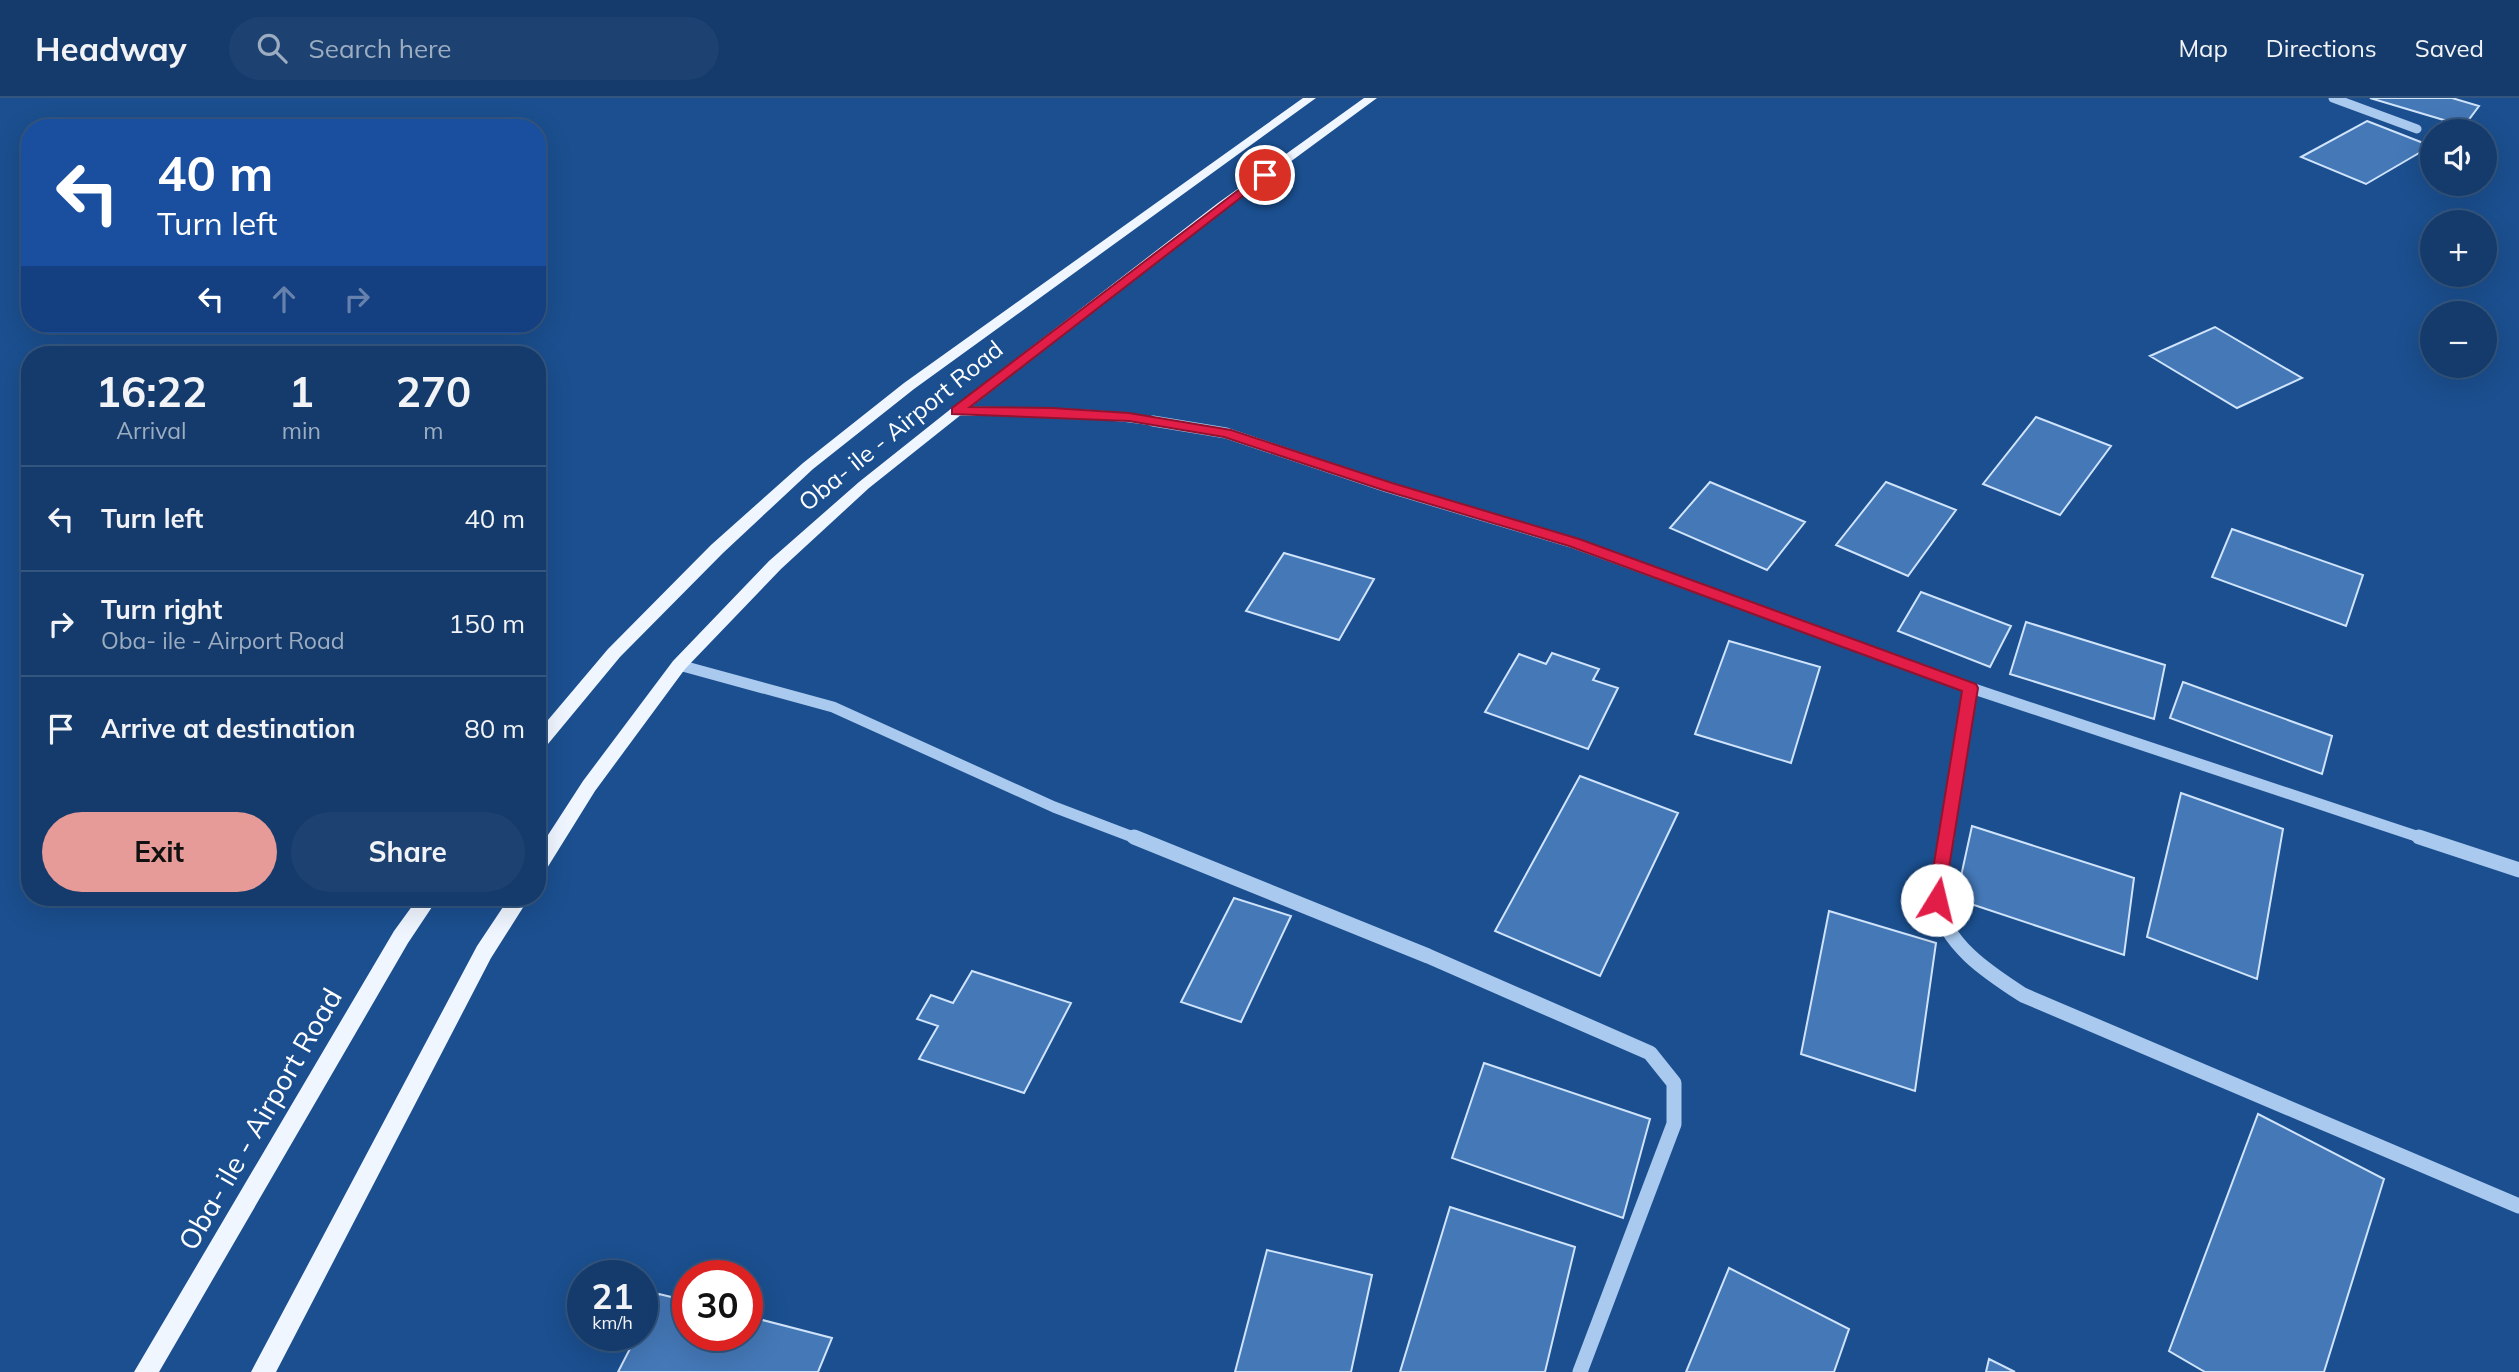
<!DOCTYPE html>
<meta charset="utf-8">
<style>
:root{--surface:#143b6b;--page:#1d4271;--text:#f1f3f6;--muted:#9dadc1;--line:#33557e;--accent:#e69b98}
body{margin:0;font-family:Mulish,sans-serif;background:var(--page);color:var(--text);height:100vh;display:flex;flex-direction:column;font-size:26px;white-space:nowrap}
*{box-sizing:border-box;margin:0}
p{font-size:23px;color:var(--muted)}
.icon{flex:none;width:38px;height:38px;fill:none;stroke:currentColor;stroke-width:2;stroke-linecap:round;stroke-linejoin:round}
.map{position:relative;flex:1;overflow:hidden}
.sheet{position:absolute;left:21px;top:248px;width:525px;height:560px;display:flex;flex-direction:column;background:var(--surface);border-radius:28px;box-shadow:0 7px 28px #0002,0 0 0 2px var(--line)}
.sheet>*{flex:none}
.top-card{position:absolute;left:21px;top:21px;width:525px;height:214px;border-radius:28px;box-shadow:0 7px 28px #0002,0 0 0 2px var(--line);background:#1a4fa0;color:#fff;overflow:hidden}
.buttons{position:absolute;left:2420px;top:21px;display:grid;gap:14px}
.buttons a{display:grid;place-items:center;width:77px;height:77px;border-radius:50%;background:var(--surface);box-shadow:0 7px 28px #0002,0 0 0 2px var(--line);font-size:35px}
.speed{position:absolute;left:567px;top:1162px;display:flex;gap:14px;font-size:35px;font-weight:700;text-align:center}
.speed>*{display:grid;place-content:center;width:91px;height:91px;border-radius:50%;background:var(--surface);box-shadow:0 7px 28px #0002,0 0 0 2px var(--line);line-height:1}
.speed small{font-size:18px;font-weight:400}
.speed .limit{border:10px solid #d22;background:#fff;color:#111}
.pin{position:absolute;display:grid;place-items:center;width:60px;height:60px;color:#fff;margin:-30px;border:4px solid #fff;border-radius:50%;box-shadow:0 2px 7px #0007}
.me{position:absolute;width:77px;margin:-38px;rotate:9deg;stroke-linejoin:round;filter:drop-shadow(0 0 5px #0008)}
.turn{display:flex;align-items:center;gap:24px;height:147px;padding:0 21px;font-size:32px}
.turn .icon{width:91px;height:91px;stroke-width:2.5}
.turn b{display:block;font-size:49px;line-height:60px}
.lanes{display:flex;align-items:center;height:66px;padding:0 21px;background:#0003;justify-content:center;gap:35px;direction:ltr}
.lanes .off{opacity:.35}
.eta{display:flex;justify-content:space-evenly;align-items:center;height:119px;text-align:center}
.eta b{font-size:42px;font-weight:700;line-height:49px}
.primary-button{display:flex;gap:14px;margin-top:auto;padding:14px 21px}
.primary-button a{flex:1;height:80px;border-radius:42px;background:var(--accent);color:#111;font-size:28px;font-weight:700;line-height:80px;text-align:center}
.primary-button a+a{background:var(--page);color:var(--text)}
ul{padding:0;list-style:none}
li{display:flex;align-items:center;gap:21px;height:105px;padding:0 21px;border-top:2px solid var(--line)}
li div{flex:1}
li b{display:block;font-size:26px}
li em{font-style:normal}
header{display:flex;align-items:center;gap:42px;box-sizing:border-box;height:98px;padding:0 35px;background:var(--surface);border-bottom:2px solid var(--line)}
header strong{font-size:33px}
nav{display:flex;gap:38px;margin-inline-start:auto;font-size:24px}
.search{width:490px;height:63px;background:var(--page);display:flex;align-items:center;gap:18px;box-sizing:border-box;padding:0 24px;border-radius:38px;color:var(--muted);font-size:26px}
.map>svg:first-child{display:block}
.building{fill:#4478b7;stroke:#cfe3fa;stroke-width:2}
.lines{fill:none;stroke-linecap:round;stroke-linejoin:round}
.minor-far2{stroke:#a9c9ee;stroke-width:9}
.minor-far1{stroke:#a9c9ee;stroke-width:11}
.minor{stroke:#a9c9ee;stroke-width:15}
.major{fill:#f0f6ff;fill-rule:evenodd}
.route{fill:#e11d48;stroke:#92132f;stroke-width:2}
.labels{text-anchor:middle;stroke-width:5;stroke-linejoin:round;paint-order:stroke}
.street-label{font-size:24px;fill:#fff;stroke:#1b4f8f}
.near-street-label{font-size:28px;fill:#fff;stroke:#1b4f8f}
</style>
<header>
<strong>Headway</strong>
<div class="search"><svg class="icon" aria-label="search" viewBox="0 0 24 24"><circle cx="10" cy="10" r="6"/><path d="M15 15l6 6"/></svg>Search here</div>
<nav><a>Map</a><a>Directions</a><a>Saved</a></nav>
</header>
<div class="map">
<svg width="2519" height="1274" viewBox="0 0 2519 1274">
<rect width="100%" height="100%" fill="#1b4f8f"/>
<!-- building -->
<path class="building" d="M2370 0H2452L2479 8 2464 28Z
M2367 23 2431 48 2366 86 2301 59Z
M2215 229 2302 280 2237 310 2150 258Z
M2036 319 2111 348 2060 417 1983 386Z
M1710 384 1805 424 1767 472 1670 430Z
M1886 384 1956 412 1908 478 1836 447Z
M2232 431 2363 477 2346 528 2212 479Z
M1284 455 1374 481 1339 542 1246 513Z
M1921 494 2011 528 1990 569 1898 533Z
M2026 524 2165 567 2154 621 2010 576Z
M1729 543 1820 569 1791 665 1695 636Z
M1552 555 1599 571 1593 582 1618 590 1588 651 1485 614 1519 556 1546 566Z
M2183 584 2332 638 2322 676 2170 620Z
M1580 678 1678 715 1600 878 1495 833Z
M2181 695 2283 731 2257 881 2147 839Z
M1972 728 2134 780 2124 857 1956 801Z
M1234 800 1291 818 1241 924 1181 904Z
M1829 813 1936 845 1915 993 1801 956Z
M972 873 1071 905 1024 995 919 961 938 928 917 921 931 897 953 905Z
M1484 965 1650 1021 1623 1120 1452 1060Z
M2258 1016 2384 1081 2324 1274H2205L2169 1253Z
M1450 1109 1575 1149 1545 1274H1400Z
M1267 1152 1372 1177 1351 1274H1235Z
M1729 1170 1849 1231 1834 1274H1686Z
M659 1196 688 1203V1237H747V1218L832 1240 818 1274H618L637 1237H642V1228Z
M1989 1261 2015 1274H1986Z"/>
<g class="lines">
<!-- minor-far2 -->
<path class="minor-far2" d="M2333 0 2417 31
M957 313C1026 314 1095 313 1164 325"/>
<!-- minor-far1 -->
<path class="minor-far1" d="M1153 323 1226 335 1387 389 1574 445 1971 590 1947 741
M679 567 833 609 1054 709 1138 741
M1971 590 2425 741"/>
<!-- minor -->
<path class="minor" d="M1134 739 1428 858 1650 955 1674 985V1026L1580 1274
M1947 739C1944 755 1935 788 1937 803 1945 847 1989 875 2023 897L2519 1108
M2419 739 2519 772"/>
<!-- major -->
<path class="major" d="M1303 0H1316L914 291 813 371 723 455 620 559 543 652 537 653V635L608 551 711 447 803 365 904 285Z
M1364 0H1377L1226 111 962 316 869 390 781 471 685 571 595 693 544 775 537 777V754L583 683 673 563 769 463 859 384 952 310 1218 105Z
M418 800H438L408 845 159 1274H134L394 833Z
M509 800H529L491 860 276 1274H251L477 848Z"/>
</g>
<!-- route -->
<path class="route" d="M1261 75 1270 77 970 309 1052 310 1129 315 1231 332 1392 385 1579 441 1976 586 1978 590 1943 807H1931L1928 802 1962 593 1569 448 1383 392 1224 339 1129 323 952 316V310Z"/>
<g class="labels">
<!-- street labels -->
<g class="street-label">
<text transform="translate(901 328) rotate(-39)" y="8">Oba- ile - Airport Road</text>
</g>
<!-- near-street labels -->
<g class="near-street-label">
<text transform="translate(260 1021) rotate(-60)" y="10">Oba- ile - Airport Road</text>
</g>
</g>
</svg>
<div class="buttons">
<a><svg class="icon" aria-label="sound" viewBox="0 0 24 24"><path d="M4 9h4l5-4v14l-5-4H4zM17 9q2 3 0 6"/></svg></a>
<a>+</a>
<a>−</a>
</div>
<div class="speed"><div>21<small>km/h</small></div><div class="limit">30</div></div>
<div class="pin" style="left:1265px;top:77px;background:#d93025"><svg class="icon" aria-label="arrive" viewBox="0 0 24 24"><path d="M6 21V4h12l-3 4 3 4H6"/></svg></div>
<svg class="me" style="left:1937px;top:802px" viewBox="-20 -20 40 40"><circle r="19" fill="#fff"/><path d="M0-13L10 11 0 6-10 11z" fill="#e11d48"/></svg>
<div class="top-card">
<div class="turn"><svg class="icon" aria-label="left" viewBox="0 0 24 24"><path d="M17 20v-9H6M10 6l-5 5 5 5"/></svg><div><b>40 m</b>Turn left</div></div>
<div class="lanes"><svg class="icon" aria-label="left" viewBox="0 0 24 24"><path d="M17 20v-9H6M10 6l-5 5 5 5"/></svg><svg class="icon off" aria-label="ahead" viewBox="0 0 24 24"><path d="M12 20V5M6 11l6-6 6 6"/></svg><svg class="icon off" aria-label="right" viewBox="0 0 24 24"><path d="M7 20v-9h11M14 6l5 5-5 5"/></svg></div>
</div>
<section class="sheet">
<div class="eta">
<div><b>16:22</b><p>Arrival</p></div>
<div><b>1</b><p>min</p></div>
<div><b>270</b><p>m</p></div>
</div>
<ul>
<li><svg class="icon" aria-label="left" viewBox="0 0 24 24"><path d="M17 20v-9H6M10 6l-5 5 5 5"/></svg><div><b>Turn left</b></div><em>40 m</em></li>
<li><svg class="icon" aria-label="right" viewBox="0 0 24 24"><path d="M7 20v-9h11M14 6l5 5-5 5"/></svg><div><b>Turn right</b><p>Oba- ile - Airport Road</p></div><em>150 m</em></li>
<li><svg class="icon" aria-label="arrive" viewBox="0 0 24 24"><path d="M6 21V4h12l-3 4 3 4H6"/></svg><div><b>Arrive at destination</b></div><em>80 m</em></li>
</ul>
<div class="primary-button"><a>Exit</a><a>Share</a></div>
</section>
</div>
